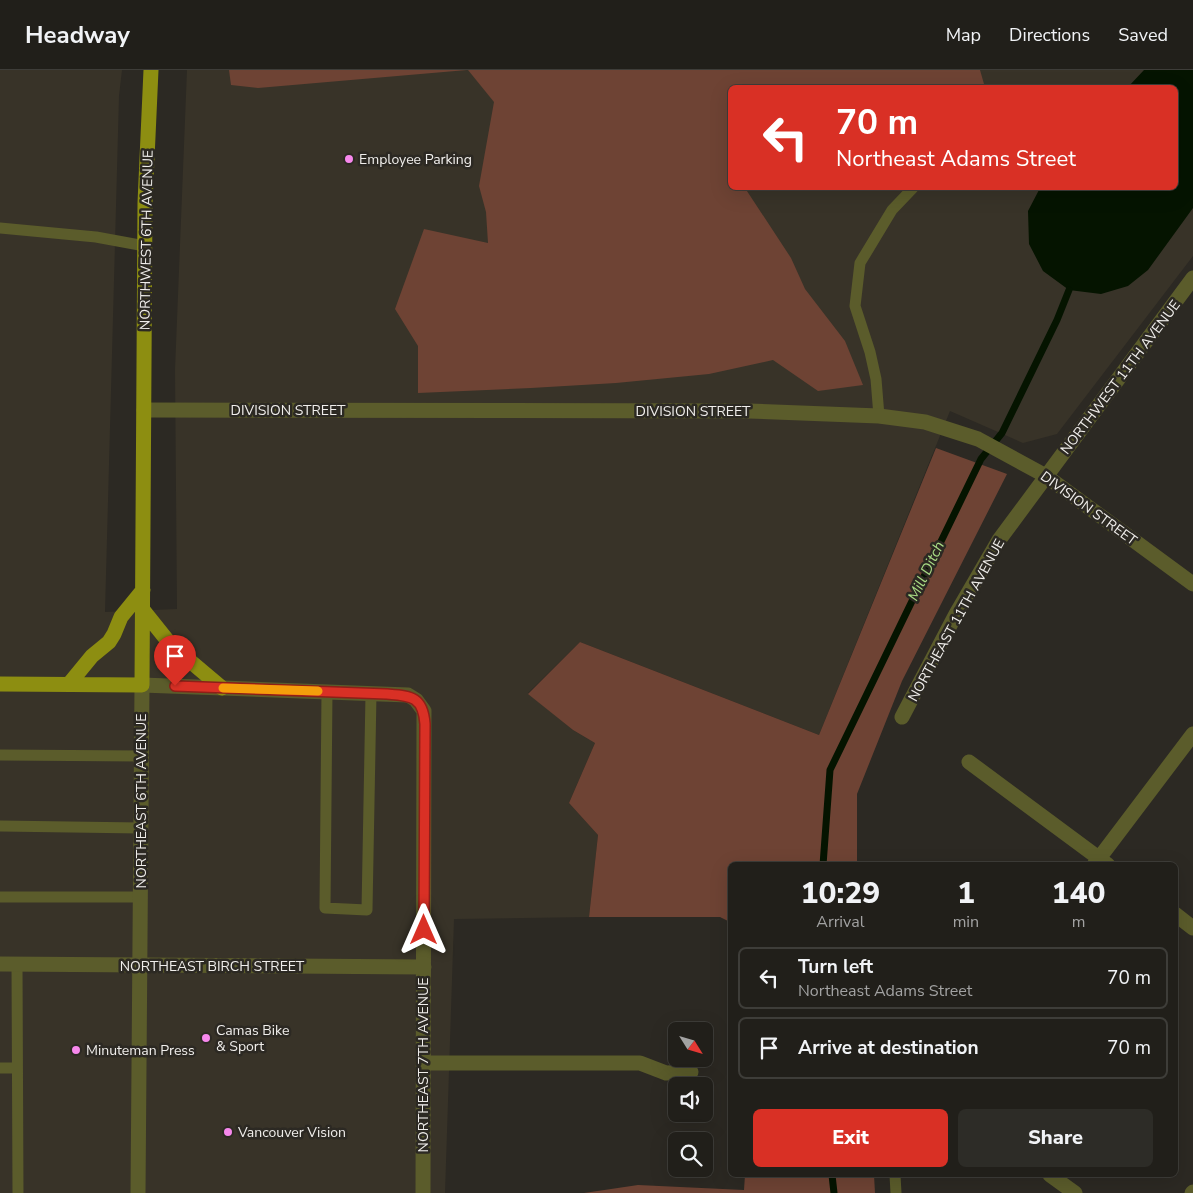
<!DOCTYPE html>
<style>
:root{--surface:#211f1a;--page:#2d2c27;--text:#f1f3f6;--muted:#a2a2a2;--line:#3e3d39;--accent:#d93025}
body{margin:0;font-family:"Nunito Sans",sans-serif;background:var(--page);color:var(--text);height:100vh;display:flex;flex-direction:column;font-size:19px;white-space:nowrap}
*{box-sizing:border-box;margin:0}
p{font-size:16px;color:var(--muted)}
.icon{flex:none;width:28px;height:28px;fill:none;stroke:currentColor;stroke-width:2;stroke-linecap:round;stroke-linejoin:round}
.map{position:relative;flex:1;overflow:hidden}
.side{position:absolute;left:728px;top:792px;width:450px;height:315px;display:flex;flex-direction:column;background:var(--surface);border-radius:8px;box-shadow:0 5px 20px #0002,0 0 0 1px var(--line)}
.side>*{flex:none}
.guide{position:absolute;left:728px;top:15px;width:450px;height:105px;border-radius:8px;box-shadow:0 5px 20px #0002,0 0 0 1px var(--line);background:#d93025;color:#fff;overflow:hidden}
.needle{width:32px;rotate:127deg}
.tools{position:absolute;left:668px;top:952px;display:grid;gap:10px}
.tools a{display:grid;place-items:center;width:45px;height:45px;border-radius:8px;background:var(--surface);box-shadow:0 5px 20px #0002,0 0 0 1px var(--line);font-size:25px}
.pin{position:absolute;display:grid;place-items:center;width:42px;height:42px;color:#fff;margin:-51px -21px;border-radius:50% 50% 50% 0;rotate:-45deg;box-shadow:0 0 5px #0007}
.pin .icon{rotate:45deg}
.me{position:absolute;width:55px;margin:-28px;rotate:0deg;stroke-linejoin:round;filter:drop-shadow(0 0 4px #0008)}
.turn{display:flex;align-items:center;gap:18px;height:105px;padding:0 25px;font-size:22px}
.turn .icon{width:65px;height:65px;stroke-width:2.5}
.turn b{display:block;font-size:35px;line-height:42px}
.eta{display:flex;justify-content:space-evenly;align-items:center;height:85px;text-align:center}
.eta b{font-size:30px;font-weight:800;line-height:35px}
.primary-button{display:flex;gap:10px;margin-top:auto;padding:10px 25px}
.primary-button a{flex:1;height:58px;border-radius:8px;background:var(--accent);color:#fff;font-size:20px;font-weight:800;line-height:58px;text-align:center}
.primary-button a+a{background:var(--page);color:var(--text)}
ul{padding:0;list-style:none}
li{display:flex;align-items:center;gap:15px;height:62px;margin:0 10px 8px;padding:0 15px;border:2px solid var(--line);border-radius:8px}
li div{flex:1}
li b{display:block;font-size:19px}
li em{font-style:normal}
header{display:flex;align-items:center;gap:30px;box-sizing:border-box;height:70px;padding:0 25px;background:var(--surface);border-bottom:1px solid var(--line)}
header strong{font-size:24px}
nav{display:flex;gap:28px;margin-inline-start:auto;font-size:18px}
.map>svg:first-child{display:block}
.built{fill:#383328;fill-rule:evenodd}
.green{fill:#6e4334}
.water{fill:#051400}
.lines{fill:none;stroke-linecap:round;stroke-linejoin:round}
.stream{stroke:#051400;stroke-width:7}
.service{stroke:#5b5c2b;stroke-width:11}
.minor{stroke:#5b5c2b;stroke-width:15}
.tertiary{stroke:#5b5c2b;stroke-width:15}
.primary{stroke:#8d8e11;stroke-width:15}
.route-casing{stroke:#8d1f18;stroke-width:12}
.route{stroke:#d93025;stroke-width:9}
.slow{stroke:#f59e0b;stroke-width:9}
.poi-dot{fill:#f788ec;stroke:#2c2923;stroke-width:2}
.labels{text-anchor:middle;stroke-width:5;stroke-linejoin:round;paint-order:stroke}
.poi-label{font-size:14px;fill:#f0eeeb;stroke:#2c2923;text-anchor:start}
.street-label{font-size:14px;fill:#f0eeeb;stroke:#2c2923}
.water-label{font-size:15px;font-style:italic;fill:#a8da84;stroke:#2c2923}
</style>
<header>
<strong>Headway</strong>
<nav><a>Map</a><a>Directions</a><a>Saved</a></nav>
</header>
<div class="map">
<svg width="1193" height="1123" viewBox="0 0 1193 1123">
<rect width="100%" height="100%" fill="#2c2923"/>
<!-- built -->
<path class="built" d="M0 0H122L119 26 105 542 177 539 175 300 187 0H1193V186L1057 364 1023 373 950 341 819 665 580 572 528 623 573 660 595 673 569 733 598 765 589 847 454 849 445 1123H0ZM730 18H1175V118H730Z"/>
<!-- green -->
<path class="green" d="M229 0H467L258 18 231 15Z
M468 0H980L984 14 968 18H730V118H745L791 188 805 219 845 271 863 315 818 321 773 290 709 304 616 313 531 318 418 323V276L395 239 424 159 488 173 486 142 479 116 494 32Z
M936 378 1007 404 902 611 857 724V795H730V852L720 847H589L598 765 569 733 595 673 573 660 528 624 580 572 819 665Z
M745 1105H874L875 1123H584L638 1115 744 1120Z"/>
<!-- water -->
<path class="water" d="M1144 0H1193V138L1148 200 1128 216 1101 224 1069 220 1043 201 1029 174 1028 141 1040 118H1175V18L1128 17Z"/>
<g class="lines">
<!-- stream -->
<path class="stream" d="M823 795 830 700 981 389 1002 363 1057 250 1069 220
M832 1105 834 1123"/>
<!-- service -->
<path class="service" d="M0 158 96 167 145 176
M879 346 876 309 870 282 855 236 860 193 892 140 913 118
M327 622 325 838 367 840 371 624
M0 685 141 686
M0 756 141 758
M0 827H140
M17 895 18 1123
M0 998H17
M895 1105 896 1123"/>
<!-- minor -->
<path class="minor" d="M142 615 408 625 416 630 424 641 423 1123
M902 647 956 544 999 470 1193 208
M969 692 1108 795
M1094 795 1193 664
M1175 844 1193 858
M0 894 424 897
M423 993H640L666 1003 691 1002
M1050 1105 1075 1123
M1192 1123 1193 1122"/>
<!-- tertiary -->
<path class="tertiary" d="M144 340 749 341 879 346 925 352 978 369 1046 406 1193 514
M138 1123 142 615"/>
<!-- primary -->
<path class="primary" d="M143 540 171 575 222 618
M0 614 142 615 145 133 151 0
M69 614 92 586 109 572 114 564 121 547 143 520"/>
</g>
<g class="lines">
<defs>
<path id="route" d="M175 616 387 624C411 626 423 626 425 654L424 860"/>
</defs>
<!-- route casing -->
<use href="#route" class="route-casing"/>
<!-- route -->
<use href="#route" class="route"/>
<!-- slow -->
<path class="slow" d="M223 618 318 621"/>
</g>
<!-- markers -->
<g class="poi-dot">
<circle cx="349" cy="89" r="5"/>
<circle cx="206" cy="968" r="5"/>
<circle cx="76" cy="980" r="5"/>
<circle cx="228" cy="1062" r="5"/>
</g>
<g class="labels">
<!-- poi labels -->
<g class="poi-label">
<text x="359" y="94">Employee Parking</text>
<text x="216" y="965">Camas Bike<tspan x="216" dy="16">&amp; Sport</tspan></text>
<text x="86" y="985">Minuteman Press</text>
<text x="238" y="1067">Vancouver Vision</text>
</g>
<!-- street labels -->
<g class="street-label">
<text transform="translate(146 170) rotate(-89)" y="5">NORTHWEST 6TH AVENUE</text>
<text transform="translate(1120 307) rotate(-53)" y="5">NORTHWEST 11TH AVENUE</text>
<text x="288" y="345">DIVISION STREET</text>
<text x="693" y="346">DIVISION STREET</text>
<text transform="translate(1089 438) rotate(36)" y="5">DIVISION STREET</text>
<text transform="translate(956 550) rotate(-61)" y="5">NORTHEAST 11TH AVENUE</text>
<text transform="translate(141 731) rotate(-90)" y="5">NORTHEAST 6TH AVENUE</text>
<text x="212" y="901">NORTHEAST BIRCH STREET</text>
<text transform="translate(423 995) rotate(-90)" y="5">NORTHEAST 7TH AVENUE</text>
</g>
<!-- water labels -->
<g class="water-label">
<text transform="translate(926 501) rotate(-64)" y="5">Mill Ditch</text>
</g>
</g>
</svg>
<div class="tools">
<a><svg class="needle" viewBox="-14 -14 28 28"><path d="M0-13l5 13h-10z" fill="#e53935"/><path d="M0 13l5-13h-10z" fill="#a2a2a2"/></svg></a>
<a><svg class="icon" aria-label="sound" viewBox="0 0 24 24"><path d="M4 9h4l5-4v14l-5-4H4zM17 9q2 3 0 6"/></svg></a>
<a><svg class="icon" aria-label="search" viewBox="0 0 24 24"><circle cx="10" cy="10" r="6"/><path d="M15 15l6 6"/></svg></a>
</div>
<div class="pin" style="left:175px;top:616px;background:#d93025"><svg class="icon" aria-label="arrive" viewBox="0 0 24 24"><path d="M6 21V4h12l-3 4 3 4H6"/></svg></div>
<svg class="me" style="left:424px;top:860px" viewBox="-20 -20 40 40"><path d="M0-17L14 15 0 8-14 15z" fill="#d93025" stroke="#fff" stroke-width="4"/></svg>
<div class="guide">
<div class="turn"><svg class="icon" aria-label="left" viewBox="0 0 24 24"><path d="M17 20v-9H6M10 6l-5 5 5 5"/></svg><div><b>70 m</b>Northeast Adams Street</div></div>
</div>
<section class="side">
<div class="eta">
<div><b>10:29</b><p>Arrival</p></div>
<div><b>1</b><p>min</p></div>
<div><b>140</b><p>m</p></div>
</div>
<ul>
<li><svg class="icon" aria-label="left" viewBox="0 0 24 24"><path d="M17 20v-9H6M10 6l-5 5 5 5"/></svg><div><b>Turn left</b><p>Northeast Adams Street</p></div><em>70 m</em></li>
<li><svg class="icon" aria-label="arrive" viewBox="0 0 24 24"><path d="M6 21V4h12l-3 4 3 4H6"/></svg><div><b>Arrive at destination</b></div><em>70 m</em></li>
</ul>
<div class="primary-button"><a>Exit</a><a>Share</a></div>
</section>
</div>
